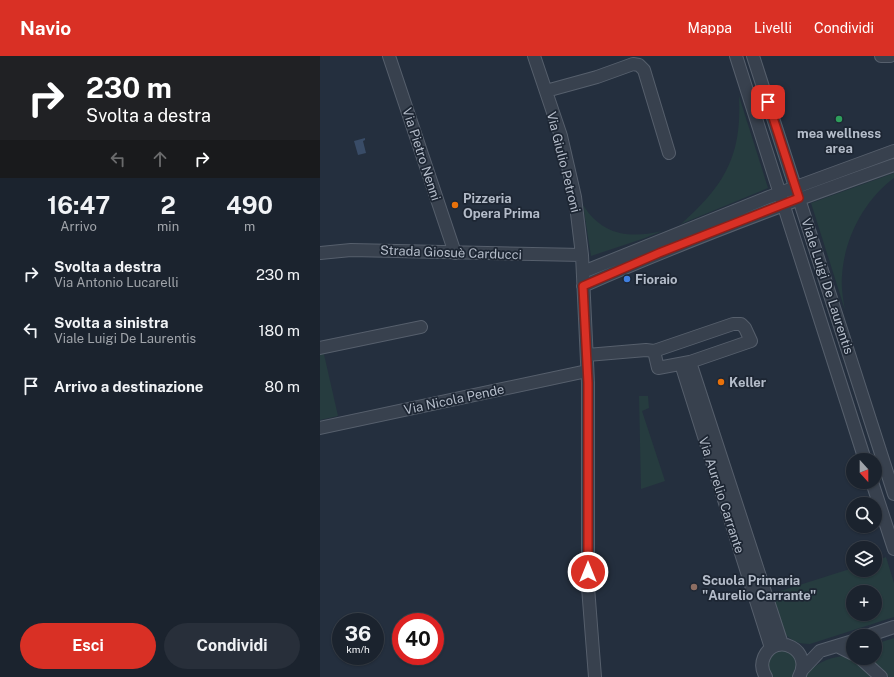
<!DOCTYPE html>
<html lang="it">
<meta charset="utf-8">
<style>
:root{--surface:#1b232e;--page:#282f3a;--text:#f1f3f6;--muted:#a0a4aa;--line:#39404a;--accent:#d93025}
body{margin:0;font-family:"Public Sans",sans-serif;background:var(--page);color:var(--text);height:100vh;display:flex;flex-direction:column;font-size:15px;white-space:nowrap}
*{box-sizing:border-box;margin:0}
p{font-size:13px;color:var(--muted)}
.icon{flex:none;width:22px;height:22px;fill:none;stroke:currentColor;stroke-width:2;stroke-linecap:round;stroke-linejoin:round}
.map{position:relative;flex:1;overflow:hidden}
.side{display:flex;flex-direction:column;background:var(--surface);width:320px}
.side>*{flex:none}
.guide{background:#202124;color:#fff;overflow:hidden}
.needle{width:26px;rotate:159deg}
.fabs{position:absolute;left:526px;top:397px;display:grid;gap:8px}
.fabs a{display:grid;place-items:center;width:36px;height:36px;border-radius:50%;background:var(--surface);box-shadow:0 1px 3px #0004,0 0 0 1px var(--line);font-size:20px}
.speed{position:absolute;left:12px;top:557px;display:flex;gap:8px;font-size:20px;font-weight:700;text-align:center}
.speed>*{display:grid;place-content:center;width:52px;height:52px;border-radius:50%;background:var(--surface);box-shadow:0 1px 3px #0004,0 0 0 1px var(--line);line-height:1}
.speed small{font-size:10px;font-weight:400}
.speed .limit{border:6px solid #d22;background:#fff;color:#111}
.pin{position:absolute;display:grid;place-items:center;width:34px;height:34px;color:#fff;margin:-17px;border-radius:8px;box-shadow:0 2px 6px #0006}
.me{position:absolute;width:44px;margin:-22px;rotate:0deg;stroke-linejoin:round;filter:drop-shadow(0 0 3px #0008)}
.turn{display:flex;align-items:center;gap:14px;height:84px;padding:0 20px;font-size:18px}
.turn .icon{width:52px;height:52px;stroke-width:2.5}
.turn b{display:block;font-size:28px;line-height:34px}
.lanes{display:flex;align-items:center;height:38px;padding:0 20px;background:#0003;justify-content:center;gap:20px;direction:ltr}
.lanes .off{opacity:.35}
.eta{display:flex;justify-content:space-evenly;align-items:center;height:68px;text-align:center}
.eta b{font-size:24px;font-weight:700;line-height:28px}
.primary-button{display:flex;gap:8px;margin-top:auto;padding:8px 20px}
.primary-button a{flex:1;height:46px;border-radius:24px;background:var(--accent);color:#fff;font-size:16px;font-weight:700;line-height:46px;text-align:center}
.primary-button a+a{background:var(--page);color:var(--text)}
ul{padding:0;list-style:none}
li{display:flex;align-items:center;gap:12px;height:56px;padding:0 20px}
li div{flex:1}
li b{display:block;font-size:15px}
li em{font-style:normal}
header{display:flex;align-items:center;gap:24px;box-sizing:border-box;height:56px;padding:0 20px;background:var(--accent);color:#fff}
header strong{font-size:19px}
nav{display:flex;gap:22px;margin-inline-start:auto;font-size:14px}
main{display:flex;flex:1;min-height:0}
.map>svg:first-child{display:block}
.green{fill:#263c3f;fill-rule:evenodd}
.water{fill:#394c67}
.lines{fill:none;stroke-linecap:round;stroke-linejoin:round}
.minor-casing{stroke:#565f6c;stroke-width:14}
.minor{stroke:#38414e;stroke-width:12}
.route-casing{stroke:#8d1f18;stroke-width:10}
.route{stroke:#d93025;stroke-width:7}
.leisure-dot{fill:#2e9e5b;stroke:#1d2633;stroke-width:1.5}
.food-dot{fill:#e8710a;stroke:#1d2633;stroke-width:1.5}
.shop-dot{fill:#3f7fe0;stroke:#1d2633;stroke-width:1.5}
.education-dot{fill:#8d6e63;stroke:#1d2633;stroke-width:1.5}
.labels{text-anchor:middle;stroke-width:3.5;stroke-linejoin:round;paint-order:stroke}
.poi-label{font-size:13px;font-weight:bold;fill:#b4bcc9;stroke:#1d2633;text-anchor:start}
.street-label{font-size:13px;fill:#b4bcc9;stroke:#1d2633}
</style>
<header>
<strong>Navio</strong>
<nav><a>Mappa</a><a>Livelli</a><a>Condividi</a></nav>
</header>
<main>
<section class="side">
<div class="guide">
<div class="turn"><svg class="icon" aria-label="right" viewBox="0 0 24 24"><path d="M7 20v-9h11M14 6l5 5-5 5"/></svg><div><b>230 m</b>Svolta a destra</div></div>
<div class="lanes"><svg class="icon off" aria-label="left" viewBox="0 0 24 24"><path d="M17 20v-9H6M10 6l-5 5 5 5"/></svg><svg class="icon off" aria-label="ahead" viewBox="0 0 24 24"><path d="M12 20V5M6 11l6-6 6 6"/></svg><svg class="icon" aria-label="right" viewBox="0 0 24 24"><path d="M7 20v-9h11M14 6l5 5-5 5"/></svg></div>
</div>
<div class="eta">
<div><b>16:47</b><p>Arrivo</p></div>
<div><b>2</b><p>min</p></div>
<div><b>490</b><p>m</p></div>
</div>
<ul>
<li><svg class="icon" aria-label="right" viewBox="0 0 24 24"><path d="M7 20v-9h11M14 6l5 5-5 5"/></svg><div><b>Svolta a destra</b><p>Via Antonio Lucarelli</p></div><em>230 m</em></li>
<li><svg class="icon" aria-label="left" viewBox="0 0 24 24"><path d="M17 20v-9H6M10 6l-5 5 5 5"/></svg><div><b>Svolta a sinistra</b><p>Viale Luigi De Laurentis</p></div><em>180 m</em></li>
<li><svg class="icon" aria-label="arrive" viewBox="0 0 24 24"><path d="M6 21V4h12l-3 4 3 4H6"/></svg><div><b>Arrivo a destinazione</b></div><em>80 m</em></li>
</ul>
<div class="primary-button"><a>Esci</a><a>Condividi</a></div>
</section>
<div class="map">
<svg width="574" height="621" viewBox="0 0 574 621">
<rect width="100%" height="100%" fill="#242f3e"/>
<!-- green -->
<path class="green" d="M419 40 448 132 361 168C405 129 422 100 419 40Z
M574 117V122C544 144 524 183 522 220 521 231 523 243 525 254L491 147Z
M263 149C282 179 309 183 342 175L325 182 271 200Z
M3 294 18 360 0 364V295Z
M319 340H328L329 352 322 355 345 425 321 433Z
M566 501 574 527V561L490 588C479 588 471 585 464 577L451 538 533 512V514H555V505ZM533 536H555V558H533Z
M574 582V621H569L550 602H555V588Z
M466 592 479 605 474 621H452L447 615 449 599Z
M523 600 535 606 552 621H484C494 608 507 602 523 600Z"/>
<!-- water -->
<path class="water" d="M45 82V84L43 85 46 97 38 99 34 85Z"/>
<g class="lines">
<defs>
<path id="minor" d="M69 0 135 197
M214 0 241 80 255 141 262 199 268 327V531L275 621
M416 0 545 404
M433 0 574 438
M561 0H570
M226 35 277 21 313 8 319 9 324 14 349 97
M0 197 31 194 262 199
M263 216 449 141 574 95
M263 230C365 185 469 146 574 109
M0 292 101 271
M267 299 326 294 334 295 413 268H421L425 272 431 285 370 306 338 312 334 295
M370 306 462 588
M361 308 451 592
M0 372 267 315
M552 426 574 493
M547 580 574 571
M517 590 533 598
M540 602 561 621
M482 614 500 595 533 585
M446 621C442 615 441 608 444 601 456 575 494 594 479 621"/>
</defs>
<!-- minor casing -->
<use href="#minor" class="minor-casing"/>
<!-- minor -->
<use href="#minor" class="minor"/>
</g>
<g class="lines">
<defs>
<path id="route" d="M268 516V327L263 230 339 197 479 142 448 46"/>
</defs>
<!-- route casing -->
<use href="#route" class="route-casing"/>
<!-- route -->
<use href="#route" class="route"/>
</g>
<!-- markers -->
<circle class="leisure-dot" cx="519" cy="63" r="4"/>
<g class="food-dot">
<circle cx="135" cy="149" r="4"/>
<circle cx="401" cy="326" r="4"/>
</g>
<circle class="shop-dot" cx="307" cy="223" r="4"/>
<circle class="education-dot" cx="374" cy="531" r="4"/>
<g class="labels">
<!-- poi labels -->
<g class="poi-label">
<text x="519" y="82" text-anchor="middle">mea wellness<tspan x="519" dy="15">area</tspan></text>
<text x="143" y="147">Pizzeria<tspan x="143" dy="15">Opera Prima</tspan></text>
<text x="315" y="228">Fioraio</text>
<text x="409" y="331">Keller</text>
<text x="382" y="529">Scuola Primaria<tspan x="382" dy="15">"Aurelio Carrante"</tspan></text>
</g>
<!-- street labels -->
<g class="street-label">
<text transform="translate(102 98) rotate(72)" y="5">Via Pietro Nenni</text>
<text transform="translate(244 106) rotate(76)" y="5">Via Giulio Petroni</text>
<text transform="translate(131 196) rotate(2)" y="5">Strada Giosuè Carducci</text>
<text transform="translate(508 230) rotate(72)" y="5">Viale Luigi De Laurentis</text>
<text transform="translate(134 343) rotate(-12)" y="5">Via Nicola Pende</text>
<text transform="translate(402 439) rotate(72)" y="5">Via Aurelio Carrante</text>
</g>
</g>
</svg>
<div class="fabs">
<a><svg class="needle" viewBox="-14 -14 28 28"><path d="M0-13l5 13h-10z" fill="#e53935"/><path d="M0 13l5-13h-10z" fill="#a0a4aa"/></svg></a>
<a><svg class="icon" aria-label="search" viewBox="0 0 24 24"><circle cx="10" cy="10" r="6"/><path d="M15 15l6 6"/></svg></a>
<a><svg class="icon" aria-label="layers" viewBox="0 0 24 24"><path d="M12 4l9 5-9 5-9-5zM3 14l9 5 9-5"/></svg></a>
<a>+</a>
<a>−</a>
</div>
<div class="speed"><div>36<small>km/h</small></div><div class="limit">40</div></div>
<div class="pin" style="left:448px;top:46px;background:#d93025"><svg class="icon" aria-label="arrive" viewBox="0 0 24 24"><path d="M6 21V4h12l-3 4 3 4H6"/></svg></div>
<svg class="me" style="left:268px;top:516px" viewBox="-20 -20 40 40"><circle r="17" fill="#d93025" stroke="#fff" stroke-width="3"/><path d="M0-11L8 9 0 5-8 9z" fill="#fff"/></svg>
</div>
</main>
